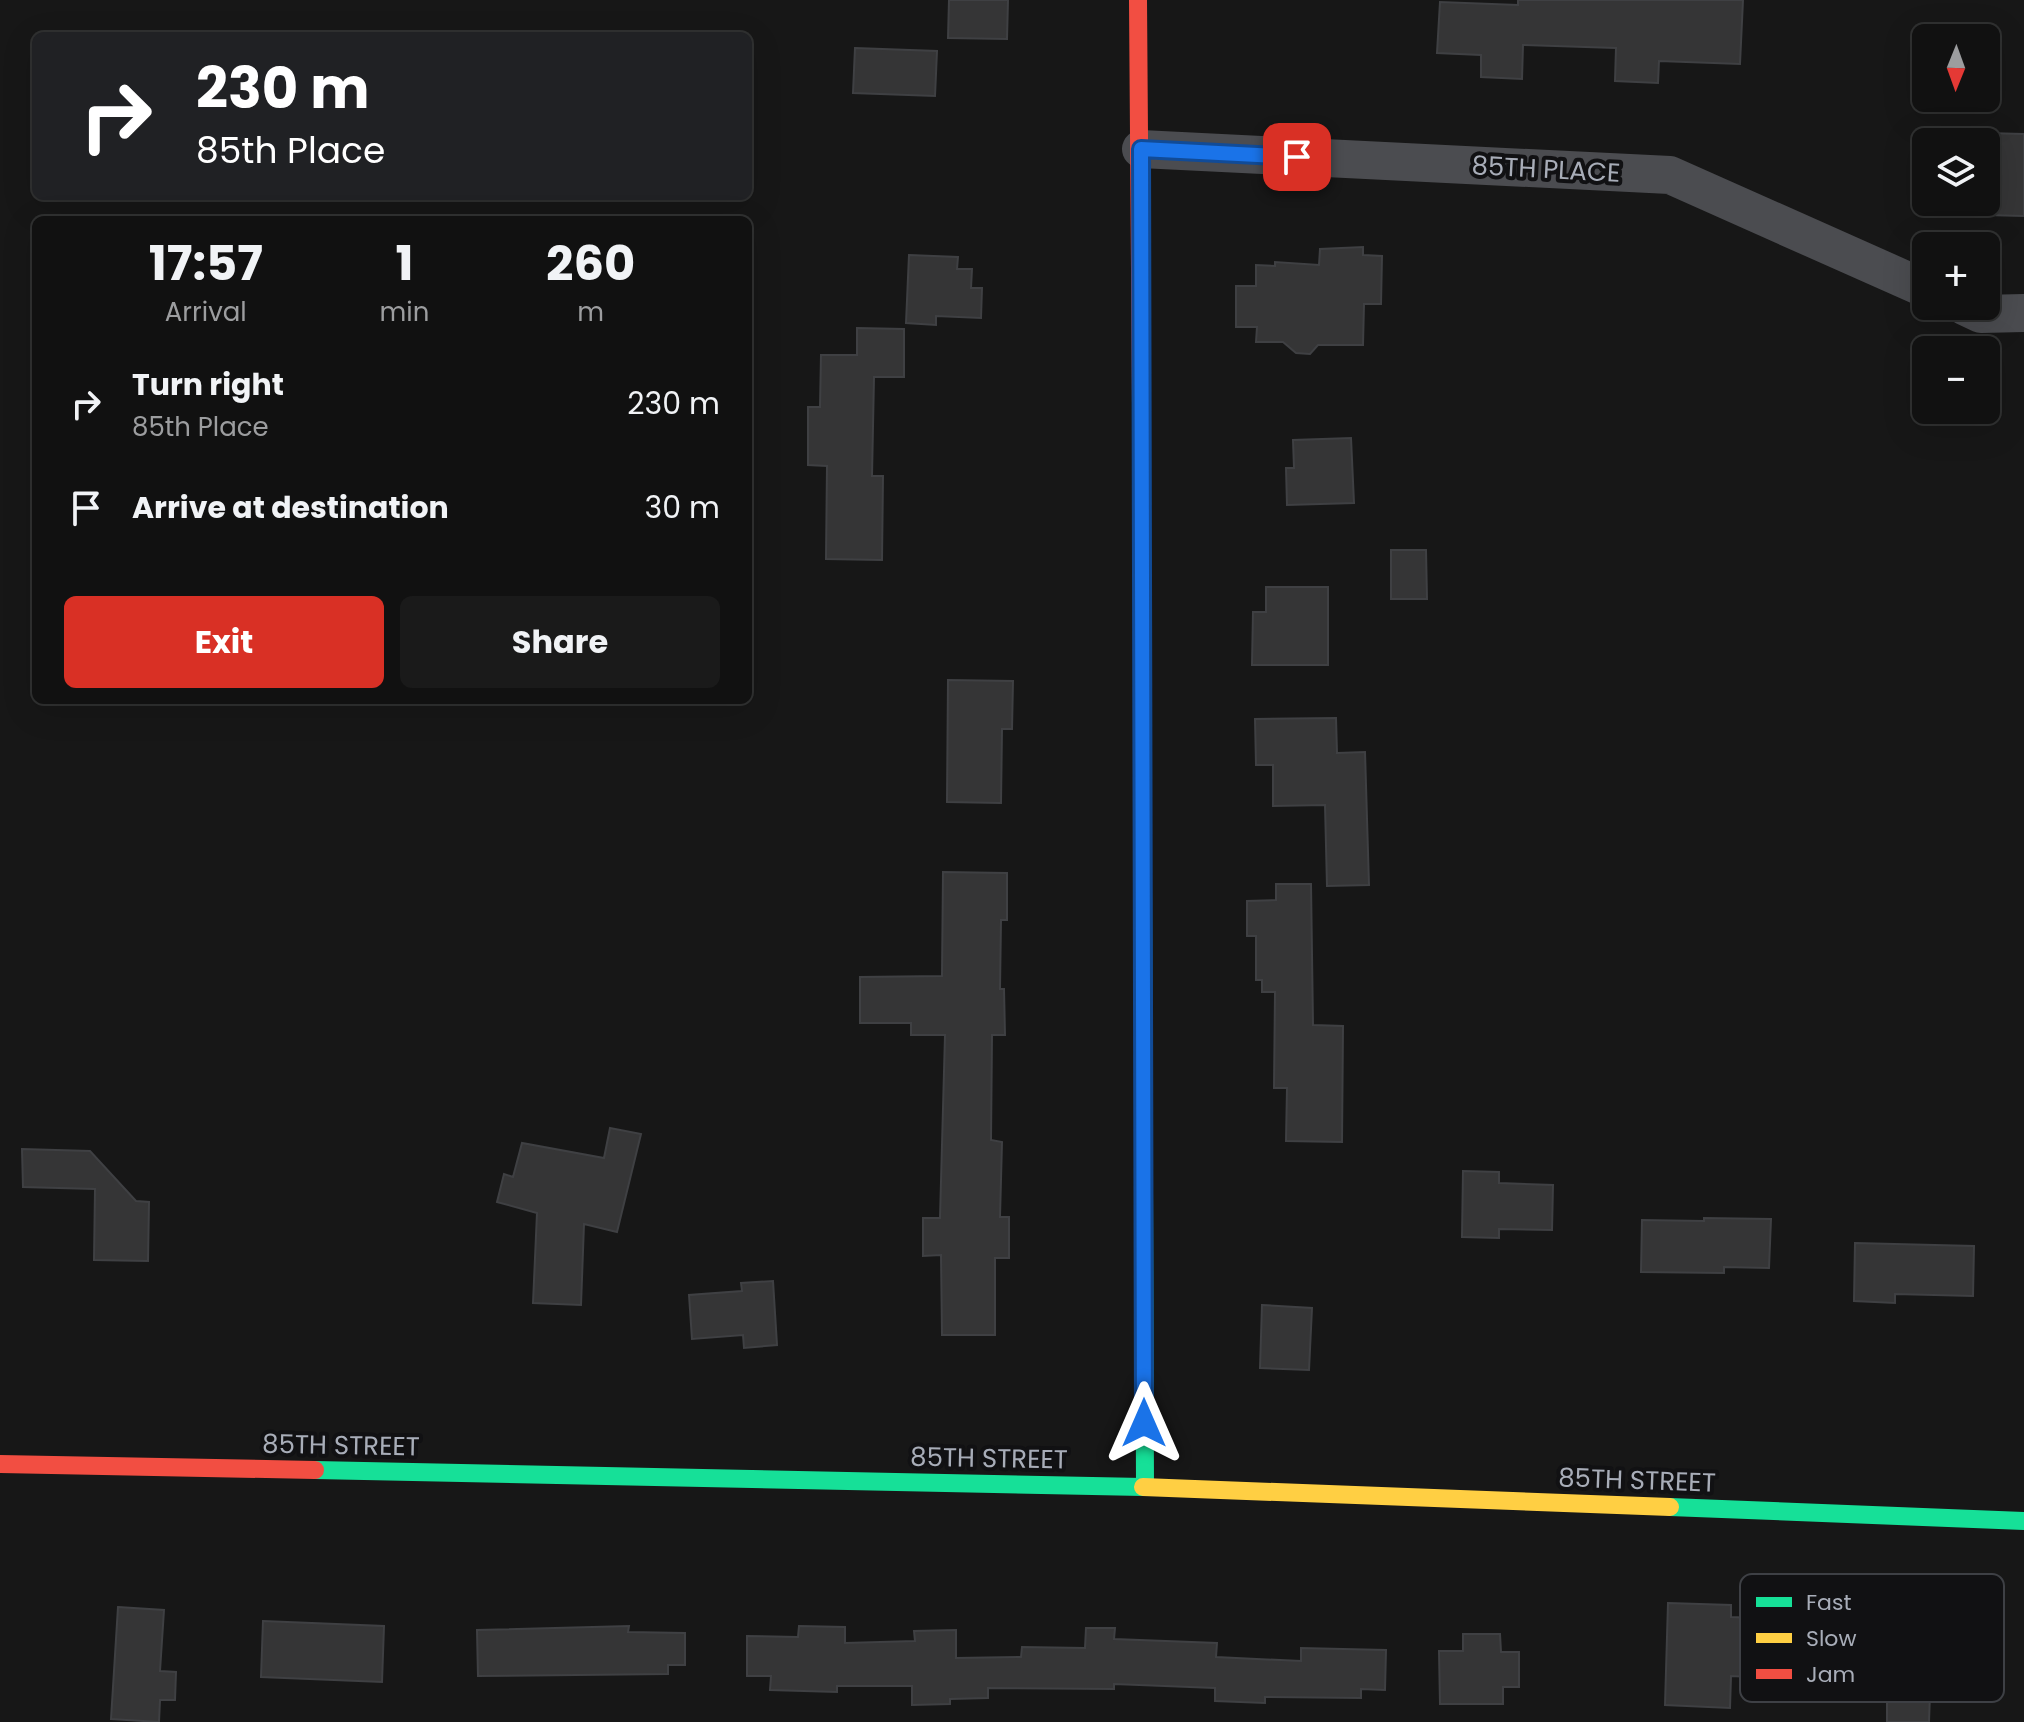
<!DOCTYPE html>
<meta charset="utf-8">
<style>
:root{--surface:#111;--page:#1a1a1a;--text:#f1f3f6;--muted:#9c9d9f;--line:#303131;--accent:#d93025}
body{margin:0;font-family:Poppins,sans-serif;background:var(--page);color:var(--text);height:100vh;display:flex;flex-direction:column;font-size:30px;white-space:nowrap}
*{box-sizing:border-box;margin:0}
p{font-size:26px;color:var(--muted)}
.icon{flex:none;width:44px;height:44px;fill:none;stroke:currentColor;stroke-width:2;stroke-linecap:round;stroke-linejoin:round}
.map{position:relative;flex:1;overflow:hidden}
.panel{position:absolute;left:32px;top:216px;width:720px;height:488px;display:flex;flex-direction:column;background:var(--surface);border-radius:12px;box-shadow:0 8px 32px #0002,0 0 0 2px var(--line)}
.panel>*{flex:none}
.top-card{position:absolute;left:32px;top:32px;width:720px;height:168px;border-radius:12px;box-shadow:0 8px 32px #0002,0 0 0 2px var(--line);background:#202124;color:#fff;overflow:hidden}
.needle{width:52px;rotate:181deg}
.fabs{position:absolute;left:1912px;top:24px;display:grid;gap:16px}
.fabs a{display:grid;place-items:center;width:88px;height:88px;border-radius:12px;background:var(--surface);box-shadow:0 8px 32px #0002,0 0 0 2px var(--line);font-size:40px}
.pin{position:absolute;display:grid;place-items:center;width:68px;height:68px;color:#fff;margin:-34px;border-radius:16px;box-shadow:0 4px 12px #0006}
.me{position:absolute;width:88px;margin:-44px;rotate:0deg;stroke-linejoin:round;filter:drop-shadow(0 0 6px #0008)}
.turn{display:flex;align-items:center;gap:28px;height:168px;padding:0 32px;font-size:36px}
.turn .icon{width:104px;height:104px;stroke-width:2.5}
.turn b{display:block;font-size:56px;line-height:68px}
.eta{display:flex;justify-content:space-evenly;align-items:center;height:136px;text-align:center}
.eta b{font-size:48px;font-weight:700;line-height:56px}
.cta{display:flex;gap:16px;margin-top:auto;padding:16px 32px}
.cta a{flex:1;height:92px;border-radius:12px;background:var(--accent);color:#fff;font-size:32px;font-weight:700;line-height:92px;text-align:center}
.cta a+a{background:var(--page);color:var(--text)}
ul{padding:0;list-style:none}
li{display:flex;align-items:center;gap:24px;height:104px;padding:0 32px}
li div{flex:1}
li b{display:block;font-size:30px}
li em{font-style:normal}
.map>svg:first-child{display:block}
.building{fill:#353536;stroke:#3f4043;stroke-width:2}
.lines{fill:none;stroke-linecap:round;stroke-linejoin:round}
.street{stroke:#4b4c50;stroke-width:38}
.fast{stroke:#16e098;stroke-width:18}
.slow{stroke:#ffcf43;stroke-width:18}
.jam{stroke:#f24e42;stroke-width:18}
.route-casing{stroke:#114b97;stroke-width:20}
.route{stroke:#1a73e8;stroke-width:14}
.labels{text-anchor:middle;stroke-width:8;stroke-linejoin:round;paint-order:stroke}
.street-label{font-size:26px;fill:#a8adb8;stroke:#111113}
.key{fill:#111113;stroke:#3e4045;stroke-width:2}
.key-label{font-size:22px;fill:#a8adb8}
</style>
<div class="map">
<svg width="2024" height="1722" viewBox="0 0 2024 1722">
<rect width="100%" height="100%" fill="#171717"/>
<!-- building -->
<path class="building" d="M949 0H1008L1007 39 948 38Z
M1518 0H1743L1740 64 1659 61 1658 83 1615 81 1616 48 1523 45 1522 79 1481 77V55L1437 53 1440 2 1518 5Z
M855 48 937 51 935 96 853 93Z
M1986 133 2024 134V216L1986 215Z
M1363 247V255L1382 256 1381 304H1364L1363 345H1318L1310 354 1296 353 1283 342H1256L1257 327H1236V286H1256V265L1275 266V262L1319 265 1320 249Z
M909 255 958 257 957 269H972L971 288H982L981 318 936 316V325L906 323Z
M857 328 904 329V377H874L872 476H883L882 560 826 559 827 466 808 465V407H820L821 355H857Z
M1351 438 1354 503 1287 505 1286 468H1294L1293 440Z
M1391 550H1426L1427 599H1391Z
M1266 587H1328V665H1252L1253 612H1266Z
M948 680 1013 681 1012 729H1002L1001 803 947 802Z
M1336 718 1337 753 1365 752 1369 885 1327 886 1325 805 1273 806V765H1256L1255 719Z
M943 872 1007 873V920H1001L1000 989H1004L1005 1035H992L991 1140 1002 1142 1000 1217H1009V1258H995V1335H942L941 1255 923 1256V1218H940L945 1035H911V1023H860V977L942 976Z
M1276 884H1311L1313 1025 1343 1026 1342 1142 1286 1141 1287 1088H1274L1275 992H1262V980H1256V936H1247V901L1276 900Z
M610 1128 641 1134 617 1232 584 1224 581 1305 533 1303 537 1213 497 1202 504 1174 513 1177 522 1143 604 1158Z
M22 1149 90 1151 136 1201 149 1202 148 1261 94 1260 95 1189 23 1187Z
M1463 1171 1499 1172V1183L1553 1185 1552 1230 1499 1229V1238L1462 1237Z
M1704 1218 1771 1219 1769 1268 1724 1267V1273L1641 1272 1642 1220 1704 1221Z
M1855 1243 1974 1246 1973 1296 1895 1294V1303L1854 1301Z
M773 1281 777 1345 744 1348 743 1335 692 1339 689 1295 742 1291 741 1283Z
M1262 1305 1312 1308 1309 1370 1260 1368Z
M1668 1603 1731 1605V1617L1754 1618 1752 1677 1731 1676 1730 1708 1665 1705Z
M118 1607 164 1610 160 1671 176 1672 175 1700H160L159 1722 111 1719Z
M263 1621 384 1626 382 1682 261 1677Z
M629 1626 628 1632 685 1633V1665H668V1674L478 1676 477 1630Z
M799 1626 845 1627V1643L915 1641 914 1631 956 1630V1658L1021 1657 1022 1647 1085 1648 1086 1628H1115L1114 1639 1217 1643 1216 1657 1301 1661V1648L1386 1650 1385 1690 1361 1689V1698L1265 1697V1703L1215 1701V1688L1114 1684V1689L988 1688V1698L950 1699V1704L912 1705V1686H837V1692L770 1690 771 1676H747V1636L798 1637Z
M1463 1634H1500L1501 1652H1519V1687H1503V1704H1440L1439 1651H1463Z
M1887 1692 1930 1693 1929 1722H1887Z"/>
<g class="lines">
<!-- street -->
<path class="street" d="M1141 149 1670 175 1926 289
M1964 306 1981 314 2024 313"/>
<!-- fast -->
<path class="fast" d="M1143 889 1145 1487
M315 1470 1143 1487
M1670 1507 2024 1521"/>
<!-- slow -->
<path class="slow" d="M1142 538 1143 889
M1143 1487 1670 1507"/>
<!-- jam -->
<path class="jam" d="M1138 0 1142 538
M0 1464 315 1470"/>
</g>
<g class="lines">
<defs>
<path id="route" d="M1144 1423 1141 149 1297 157"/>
</defs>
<!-- route casing -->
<use href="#route" class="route-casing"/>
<!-- route -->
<use href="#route" class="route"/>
</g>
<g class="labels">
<!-- street labels -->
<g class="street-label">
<text transform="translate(1546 169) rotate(3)" y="9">85TH PLACE</text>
<text transform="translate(341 1445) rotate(1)" y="9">85TH STREET</text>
<text transform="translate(989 1458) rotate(1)" y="9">85TH STREET</text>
<text transform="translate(1637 1480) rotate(2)" y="9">85TH STREET</text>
</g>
</g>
<!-- legend -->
<rect x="1740" y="1574" width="264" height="128" rx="12" class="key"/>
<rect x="1756" y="1597" width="36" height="10" fill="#16e098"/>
<rect x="1756" y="1633" width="36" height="10" fill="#ffcf43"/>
<rect x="1756" y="1669" width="36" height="10" fill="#f24e42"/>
<g class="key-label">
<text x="1806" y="1610">Fast</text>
<text x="1806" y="1646">Slow</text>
<text x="1806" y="1682">Jam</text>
</g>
</svg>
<div class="fabs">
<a><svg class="needle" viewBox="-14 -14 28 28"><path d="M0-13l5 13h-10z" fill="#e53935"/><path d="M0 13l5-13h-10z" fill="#9c9d9f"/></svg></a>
<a><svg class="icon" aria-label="layers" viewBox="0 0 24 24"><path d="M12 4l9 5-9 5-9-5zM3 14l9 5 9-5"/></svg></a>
<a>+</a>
<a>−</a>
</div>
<div class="pin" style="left:1297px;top:157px;background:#d93025"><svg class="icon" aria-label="arrive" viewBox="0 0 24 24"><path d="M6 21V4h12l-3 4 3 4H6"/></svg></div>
<svg class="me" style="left:1144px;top:1423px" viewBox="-20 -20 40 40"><path d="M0-17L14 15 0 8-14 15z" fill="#1a73e8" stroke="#fff" stroke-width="4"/></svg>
<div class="top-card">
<div class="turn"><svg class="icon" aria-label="right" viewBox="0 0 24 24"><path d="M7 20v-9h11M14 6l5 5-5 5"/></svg><div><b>230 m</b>85th Place</div></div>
</div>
<section class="panel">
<div class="eta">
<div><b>17:57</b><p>Arrival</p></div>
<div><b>1</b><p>min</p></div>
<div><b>260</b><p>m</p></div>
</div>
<ul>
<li><svg class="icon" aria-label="right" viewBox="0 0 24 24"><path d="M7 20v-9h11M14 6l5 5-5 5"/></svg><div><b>Turn right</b><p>85th Place</p></div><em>230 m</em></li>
<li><svg class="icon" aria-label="arrive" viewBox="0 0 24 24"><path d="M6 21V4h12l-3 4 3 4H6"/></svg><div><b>Arrive at destination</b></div><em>30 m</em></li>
</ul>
<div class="cta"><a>Exit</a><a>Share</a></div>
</section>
</div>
